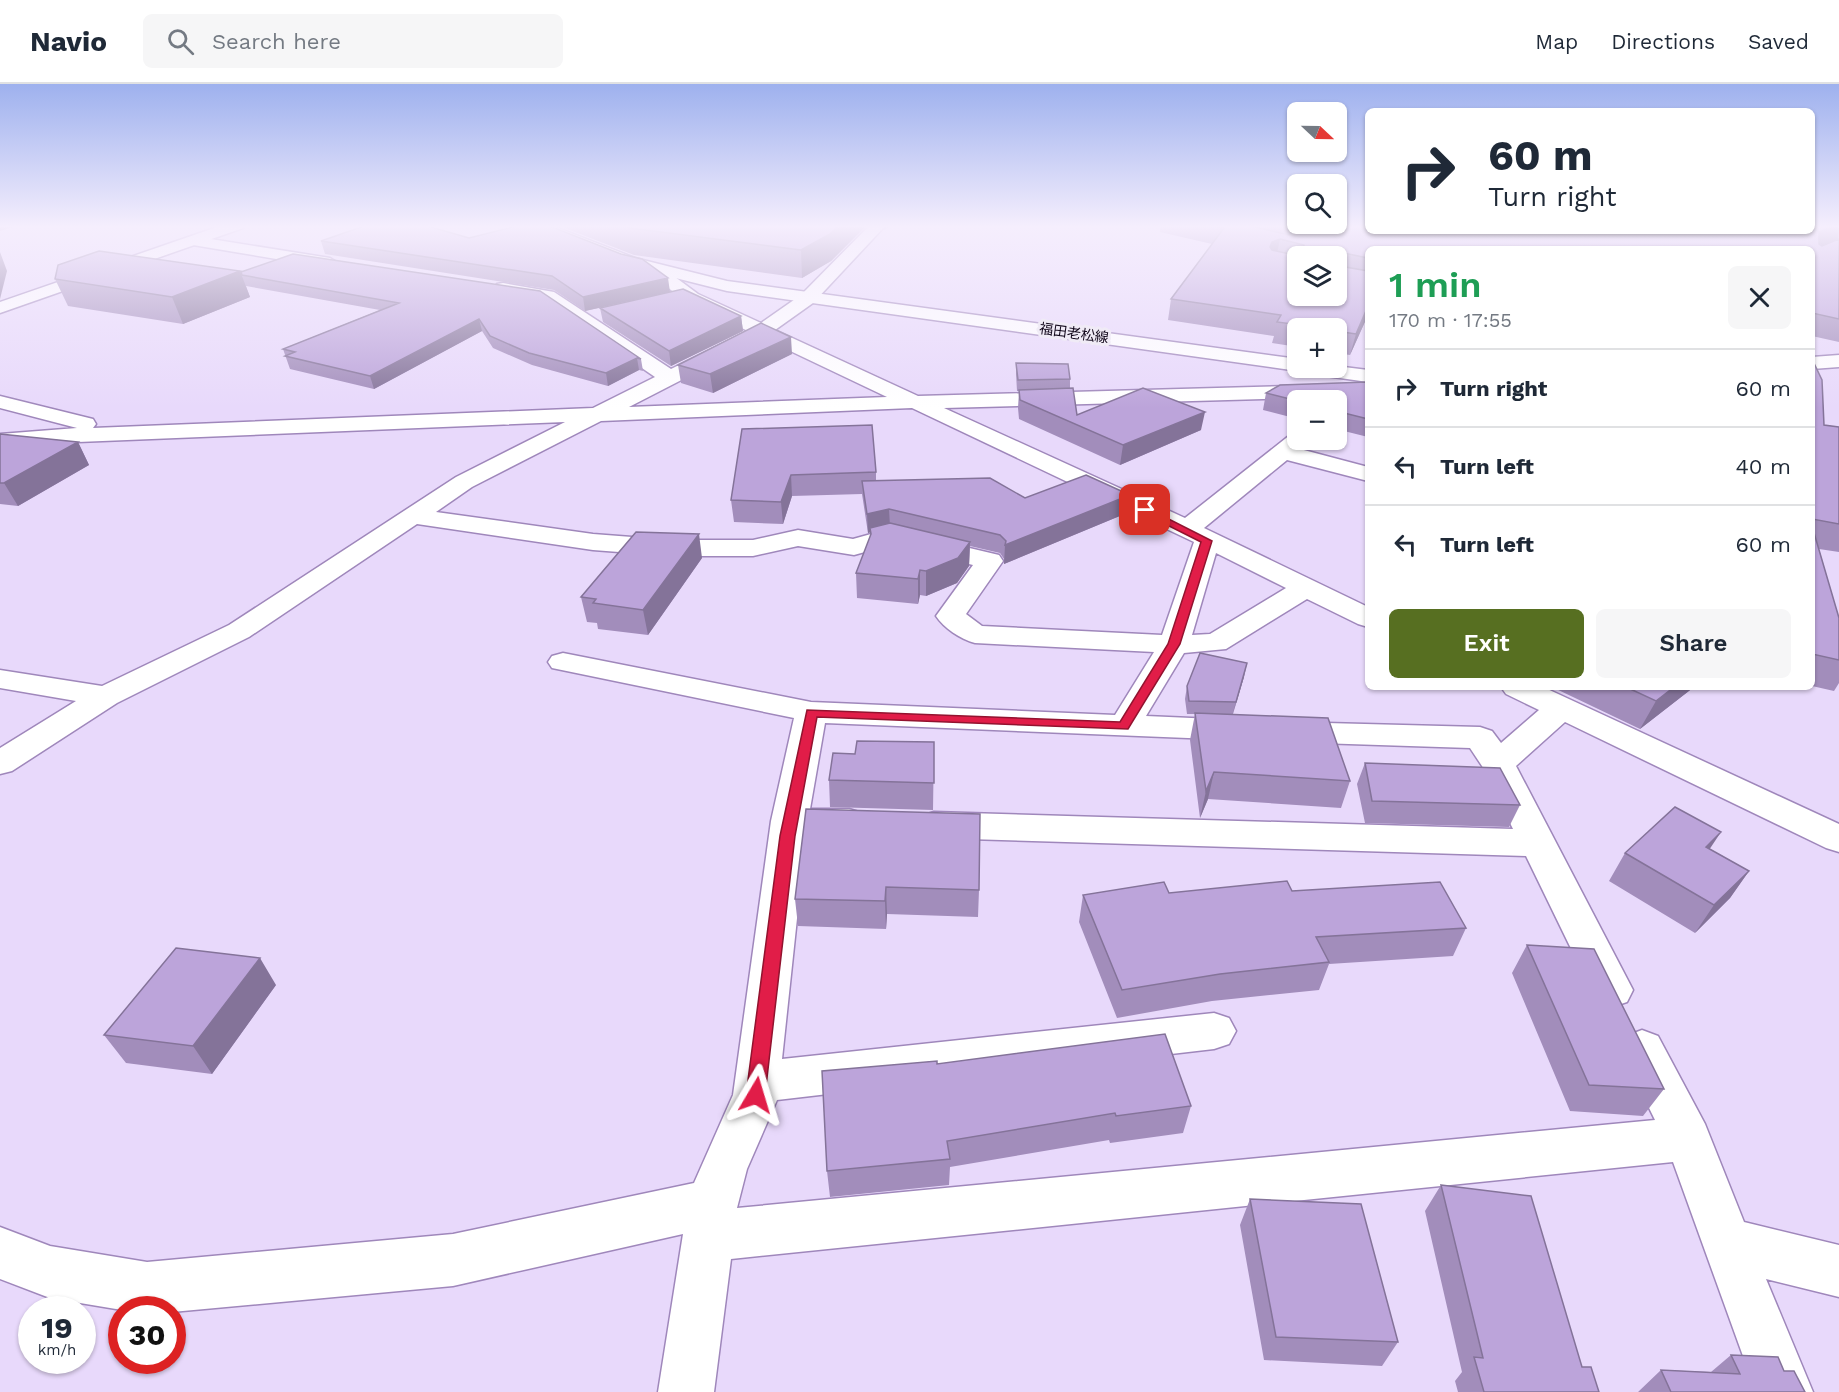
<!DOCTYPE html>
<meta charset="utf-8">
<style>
:root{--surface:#fff;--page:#f6f6f7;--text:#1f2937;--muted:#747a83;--line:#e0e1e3;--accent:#576f21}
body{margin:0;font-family:"Work Sans","Noto Sans JP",sans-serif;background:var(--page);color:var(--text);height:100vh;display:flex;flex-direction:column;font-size:22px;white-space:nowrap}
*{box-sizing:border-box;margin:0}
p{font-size:20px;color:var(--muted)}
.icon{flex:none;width:33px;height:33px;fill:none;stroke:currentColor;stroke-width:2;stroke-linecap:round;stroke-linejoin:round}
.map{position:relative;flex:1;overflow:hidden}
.side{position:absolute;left:1365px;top:162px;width:450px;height:444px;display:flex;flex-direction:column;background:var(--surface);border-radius:9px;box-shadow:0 2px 4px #0004}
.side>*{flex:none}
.banner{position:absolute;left:1365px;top:24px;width:450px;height:126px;border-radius:9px;box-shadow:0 2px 4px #0004;background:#fff;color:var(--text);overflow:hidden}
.needle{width:39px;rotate:112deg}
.fabs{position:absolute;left:1287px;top:18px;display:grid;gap:12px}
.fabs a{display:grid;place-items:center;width:60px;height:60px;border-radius:9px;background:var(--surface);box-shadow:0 2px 4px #0004;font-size:30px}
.speed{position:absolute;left:18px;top:1212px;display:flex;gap:12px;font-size:30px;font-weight:700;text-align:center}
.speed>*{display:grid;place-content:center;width:78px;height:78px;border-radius:50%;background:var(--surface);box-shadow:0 2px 4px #0004;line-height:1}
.speed small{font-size:15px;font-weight:400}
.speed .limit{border:9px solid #d22;background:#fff;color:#111}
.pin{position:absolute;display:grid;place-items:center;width:51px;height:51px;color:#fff;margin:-26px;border-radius:12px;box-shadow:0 3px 9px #0006}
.me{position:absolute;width:66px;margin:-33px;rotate:7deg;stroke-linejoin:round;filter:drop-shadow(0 0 4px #0008)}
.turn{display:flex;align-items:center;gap:21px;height:126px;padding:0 24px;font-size:27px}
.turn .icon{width:78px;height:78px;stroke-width:2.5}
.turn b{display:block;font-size:42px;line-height:51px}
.round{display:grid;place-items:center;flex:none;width:63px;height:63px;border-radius:9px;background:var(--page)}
.head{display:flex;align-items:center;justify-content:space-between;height:102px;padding:0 24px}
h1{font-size:36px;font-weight:600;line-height:45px;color:#1e9e55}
.cta{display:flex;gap:12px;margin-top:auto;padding:12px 24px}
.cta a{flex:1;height:69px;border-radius:9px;background:var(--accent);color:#fff;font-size:24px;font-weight:600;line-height:69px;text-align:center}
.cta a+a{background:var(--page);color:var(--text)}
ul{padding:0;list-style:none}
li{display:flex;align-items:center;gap:18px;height:78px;padding:0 24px;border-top:2px solid var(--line)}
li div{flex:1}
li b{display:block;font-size:22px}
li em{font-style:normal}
header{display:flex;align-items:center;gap:36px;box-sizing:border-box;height:84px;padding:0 30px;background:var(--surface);border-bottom:2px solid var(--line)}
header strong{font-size:28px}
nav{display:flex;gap:33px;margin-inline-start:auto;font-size:21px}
.search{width:420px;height:54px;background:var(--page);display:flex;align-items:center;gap:15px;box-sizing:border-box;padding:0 21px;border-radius:9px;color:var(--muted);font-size:22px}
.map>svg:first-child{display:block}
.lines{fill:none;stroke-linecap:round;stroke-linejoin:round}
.street-casing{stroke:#9f87bb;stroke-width:3}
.secondary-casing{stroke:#9f87bb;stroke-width:3}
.street{fill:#fff;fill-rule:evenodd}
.secondary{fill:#fff;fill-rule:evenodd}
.wall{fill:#a28dbb;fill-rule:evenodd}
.shaded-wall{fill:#847399}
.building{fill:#bca4da;stroke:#847399;stroke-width:1.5;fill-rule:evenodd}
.route{fill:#e11d48;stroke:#92132f;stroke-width:1.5}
.labels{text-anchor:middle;stroke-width:6;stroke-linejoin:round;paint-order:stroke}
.far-street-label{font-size:14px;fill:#13091c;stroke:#f0ebf6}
</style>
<header>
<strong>Navio</strong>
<div class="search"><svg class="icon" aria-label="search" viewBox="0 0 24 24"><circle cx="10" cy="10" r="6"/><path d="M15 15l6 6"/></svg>Search here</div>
<nav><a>Map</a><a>Directions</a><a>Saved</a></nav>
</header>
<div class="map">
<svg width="1839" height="1308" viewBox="0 0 1839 1308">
<rect width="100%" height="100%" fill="#e8d9fb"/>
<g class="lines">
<defs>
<path id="street" d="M870 141H886L813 219 775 246 918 312 1368 300V312L944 324 1185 434 1290 351 1298 349V356H1309L1300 365 1368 383V397L1287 376 1204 444 1368 523V543L1358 540 1307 515 1226 565 1184 569 1146 632 1237 636 1249 639 1253 646 1249 653 1237 656 825 639 810 725H849L862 729 867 738 862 747 849 751 806 750 782 975 1214 929 1229 934 1236 947 1229 960 1214 965 777 1016 747 1085 737 1124 1655 1036 1620 965 1626 952 1642 946 1658 952 1705 1040 1744 1138 1839 1161V1213L1766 1195 1813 1308H1756L1673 1078 731 1175 714 1308H658L683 1150 453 1202 172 1228V1226H122L50 1214 0 1195V1143L50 1162 147 1178 453 1150 694 1099 733 1011 771 737 794 634 552 584 548 578 552 572 563 569 811 618 1115 631 1154 568 975 559C960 555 944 544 936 532L973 481 890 461 854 471 798 462 753 472H671L593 466 417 440 249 553 117 619 12 687 0 690V664L76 617 0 604V586L102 602 229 541 456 393 565 338 78 358 0 364V350L77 344 0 324V312L93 335 96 340 93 344 593 324 655 293 543 216 497 208 495 204 497 200 503 199 554 208 671 285 748 247 686 218 651 190 649 187 651 184H663L698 210 761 239 801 211ZM763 254 887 313 629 323ZM912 324 1194 458 1162 551 982 542 966 530 1003 477 999 471 889 445 853 455 798 446 753 456H671L593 450 436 428 472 403 601 337ZM1216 469 1286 504 1210 550 1192 551Z
M192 152 330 174 338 179 330 184 187 160 184 157Z
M1839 271V283L1812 285V273Z
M1501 603H1543L1839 740V768L1826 764 1565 638 1516 682 1633 906 1627 918 1612 923 1597 918 1526 772 934 754 921 750 916 741 921 732 934 728 1513 745 1482 682 1470 664 1288 658 1276 655 1272 648 1276 641 1288 638 1480 643 1492 647 1501 659 1539 626 1506 610Z"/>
<path id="secondary" d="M223 141H245L243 144 0 229V218Z
M530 141H550L635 174 727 197 1298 275V284H1336V282L1368 286V298L1312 290 1303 286 1298 287 727 207 624 181 555 154Z"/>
</defs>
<!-- street casing -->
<use href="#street" class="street-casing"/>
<!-- secondary casing -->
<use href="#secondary" class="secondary-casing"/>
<!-- street -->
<use href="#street" class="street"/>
<!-- secondary -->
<use href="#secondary" class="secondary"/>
</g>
<!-- wall -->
<path class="wall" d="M557 141H867L831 177 802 194 634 171Z
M1160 141H1368V147H1812L1839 141V258L1812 252V165H1368V231L1350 271 1336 269V244H1298V263L1272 259 1274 252 1168 236 1171 215 1212 160 1160 148ZM1838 155H1839L1822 162ZM1298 172H1336V212Z
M469 154 670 208 585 227 554 206 325 170 321 157Z
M293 170 641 275 643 287 639 286 608 302 532 281 493 264 482 247 374 305 290 285 283 265 380 226 246 202 250 213 183 240 68 222 55 195 240 187 241 188Z
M600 224 741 232 743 247 671 282 603 238Z
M792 270 713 309 681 299 678 281Z
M1812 275 1824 341 1839 343V468L1819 465 1839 534V599L1834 607 1812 602Z
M1016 279 1070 295V304L1077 331 1201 346 1120 381 1019 335 1018 324 1019 307H1017L1016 290Z
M1368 298V353L1336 345V316H1298V335L1263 326 1266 309Z
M742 345 876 388V397L1025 414 1130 411 1127 429 1004 480V475L1000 469 970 462 969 482 957 499 926 512 920 511 918 520 857 514 856 489 871 452 870 448 868 449 862 410 792 412 783 440 734 438 731 416Z
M0 350 78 358 89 381 18 422 0 420Z
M702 474 648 551 598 545 597 539 587 538 581 513Z
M1244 593 1233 630 1350 697 1341 724 1208 715 1200 734 1190 656 1195 630H1187L1185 615 1187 602Z
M1552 603H1694L1640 645Z
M934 658 933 726 830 723 829 696 855 670Z
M1365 679 1520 721 1509 743 1365 739 1357 700Z
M806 725 979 806 978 833 887 830 886 845 798 842 795 815Z
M1710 765 1749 787 1730 814 1695 849 1609 797 1625 769Z
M1292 807 1466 844 1453 872 1329 880 1319 906 1212 917 1117 934 1079 838 1083 811Z
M1527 861 1664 1005 1643 1032 1570 1027 1512 889Z
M276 901 212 990 126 979 104 951Z
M937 980 1191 1022 1183 1049 1110 1059 1109 1056 950 1083 949 1101 830 1113 827 1087Z
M1441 1101 1582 1283 1599 1308H1458L1455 1297 1462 1288 1425 1127Z
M1250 1115 1398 1258 1382 1282 1264 1276 1240 1141Z
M1731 1271 1784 1287 1805 1308H1638L1661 1286 1711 1288Z"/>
<!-- shaded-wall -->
<path class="shaded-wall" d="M0 141H20L0 147Z
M839 141H867L831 177 802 194 801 166Z
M884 141H893L884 146Z
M1837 141H1839L1838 155 1812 166 1819 148Z
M1280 155 1276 174 1270 163 1272 158Z
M0 168 7 187 0 215Z
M240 187 250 213 183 240 172 213Z
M668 194 670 208 585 227 583 213Z
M1368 222V231L1350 271 1356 250Z
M741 232 743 247 671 282 669 267Z
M479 235 482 247 374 305 370 292Z
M791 253 792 270 713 309 710 290Z
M637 274 639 286 608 302 606 289Z
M1205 328 1201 346 1120 381 1123 361Z
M78 358 89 381 18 422 4 399Z
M791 391 792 412 783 440 781 418Z
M1130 411 1127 429 1004 480 1005 461Z
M889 425 890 443 868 449 867 430Z
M699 450 702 474 648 551 643 526Z
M970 458 969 482 957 499 926 512V487Z
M920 486V511L918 520V495Z
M1247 579 1244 593 1232 632 1236 618Z
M1674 603H1694L1640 645 1656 617Z
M1214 688 1208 715 1200 734 1206 707Z
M1721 748 1703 775 1706 763Z
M1749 787 1730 814 1695 849 1714 821Z
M886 803 887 830 886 845 885 817Z
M260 874 276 901 212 990 193 962Z"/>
<!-- building -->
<path class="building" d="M367 141H424L469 154 517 142 518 141H547L621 170 642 175 668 194 583 213 552 192 321 157Z
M621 141H839L830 150 801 166 630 144Z
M1211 141H1246L1289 151 1300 144 1298 141H1368V147H1406L1413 149H1442L1444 147H1563L1565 149H1583L1586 147H1812V141H1837L1819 148V160L1822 162 1839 155V235L1812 229V165H1368V174L1339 168 1340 182 1368 187V222L1356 250 1336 247V244H1322L1277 238 1281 231 1171 215 1224 144ZM1280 155 1304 161V172H1336V212H1298V172H1299L1272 166 1270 163 1272 158Z
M99 167 240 187 172 213 55 195 58 181Z
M293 170 540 207 641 275 637 274 606 289 529 269 490 252 479 235 370 292 285 272 295 268 283 265 399 219 242 191 241 188Z
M683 205 741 232 669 267 600 224Z
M761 239 791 253 710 290 678 281Z
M1812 275 1822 296 1824 341 1839 343V440L1812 435Z
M1016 279 1068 280 1070 295 1018 296Z
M1368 298V335L1336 327V316H1298V317L1266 309 1280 301Z
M1073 304 1077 331 1143 304 1205 328 1123 361 1020 316 1019 306Z
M872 341 876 388 791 391 781 418 731 416 742 345Z
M0 350 78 358 4 399H0Z
M1086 391 1130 411 1005 461 1006 457 1000 451 889 425 867 430 862 397 990 394 1025 414Z
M890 439 970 458 958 474 926 487 920 486 918 495 856 489 871 450 870 444Z
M1812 442 1839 534V576L1812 570Z
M636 448 699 450 643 526 593 519 596 515 581 513Z
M1200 569 1247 579 1236 618 1189 617 1187 602Z
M1626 603H1674L1656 617Z
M1195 629 1328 634 1350 697 1214 688 1206 707Z
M857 657 934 658V699L829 696 833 669 855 670Z
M1365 679 1500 684 1520 721 1372 717Z
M1675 723 1721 748 1706 763 1749 787 1714 821 1625 769Z
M806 725 980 730 979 806 886 803 885 817 795 815Z
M1287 797 1292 807 1440 798 1466 844 1316 853 1329 878 1220 890 1122 906 1083 811 1164 798 1169 809Z
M1527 861 1594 865 1664 1005 1589 1001Z
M176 864 260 874 193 962 104 951Z
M1165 950 1191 1022 1116 1032 1115 1029 947 1057 950 1075 827 1087 822 987 937 977V980Z
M1441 1101 1531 1112 1582 1283H1591L1599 1308H1484L1474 1273 1483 1274Z
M1250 1115 1361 1120 1398 1258 1276 1253Z
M1731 1271 1778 1273 1784 1287H1794L1805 1308H1671L1661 1286 1740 1290Z"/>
<!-- sky -->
<linearGradient id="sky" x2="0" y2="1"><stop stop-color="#9eb1ee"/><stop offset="0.44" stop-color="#f5eefd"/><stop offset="1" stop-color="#f5eefd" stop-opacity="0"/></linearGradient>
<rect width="1839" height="324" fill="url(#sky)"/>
<!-- route -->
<path class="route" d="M1145 423 1212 457 1180 560 1128 645 817 633 795 752 765 1011 763 1017 756 1020 749 1017 746 1011 780 752 807 626 1120 638 1168 560 1201 458 1141 428 1140 426Z"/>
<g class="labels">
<!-- far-street labels -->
<g class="far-street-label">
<text transform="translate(1074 249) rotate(8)" y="5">福田老松線</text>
</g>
</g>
</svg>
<div class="fabs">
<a><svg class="needle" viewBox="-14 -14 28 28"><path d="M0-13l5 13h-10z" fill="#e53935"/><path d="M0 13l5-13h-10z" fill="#747a83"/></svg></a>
<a><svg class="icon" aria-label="search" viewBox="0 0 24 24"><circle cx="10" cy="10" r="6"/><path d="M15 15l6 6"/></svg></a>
<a><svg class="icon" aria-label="layers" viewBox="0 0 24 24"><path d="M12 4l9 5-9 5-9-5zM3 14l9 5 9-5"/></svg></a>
<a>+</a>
<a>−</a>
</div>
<div class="speed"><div>19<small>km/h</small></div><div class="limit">30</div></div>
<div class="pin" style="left:1145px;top:426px;background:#d93025"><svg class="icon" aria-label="arrive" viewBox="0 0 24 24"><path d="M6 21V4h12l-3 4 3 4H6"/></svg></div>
<svg class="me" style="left:756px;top:1011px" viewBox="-20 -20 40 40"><path d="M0-17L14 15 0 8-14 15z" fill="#e11d48" stroke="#fff" stroke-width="4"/></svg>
<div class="banner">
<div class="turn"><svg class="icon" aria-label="right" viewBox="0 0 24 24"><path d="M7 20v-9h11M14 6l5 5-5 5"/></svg><div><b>60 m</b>Turn right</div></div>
</div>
<section class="side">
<div class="head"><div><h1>1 min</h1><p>170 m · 17:55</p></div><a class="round"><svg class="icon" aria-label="close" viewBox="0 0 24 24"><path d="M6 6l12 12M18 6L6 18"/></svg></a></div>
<ul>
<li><svg class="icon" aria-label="right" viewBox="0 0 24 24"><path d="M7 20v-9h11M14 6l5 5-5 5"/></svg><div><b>Turn right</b></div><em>60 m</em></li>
<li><svg class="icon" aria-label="left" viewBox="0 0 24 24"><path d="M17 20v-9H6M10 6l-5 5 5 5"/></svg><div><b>Turn left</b></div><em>40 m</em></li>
<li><svg class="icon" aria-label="left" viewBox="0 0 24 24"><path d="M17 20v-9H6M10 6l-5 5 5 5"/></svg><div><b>Turn left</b></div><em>60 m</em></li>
</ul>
<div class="cta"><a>Exit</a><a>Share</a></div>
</section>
</div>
